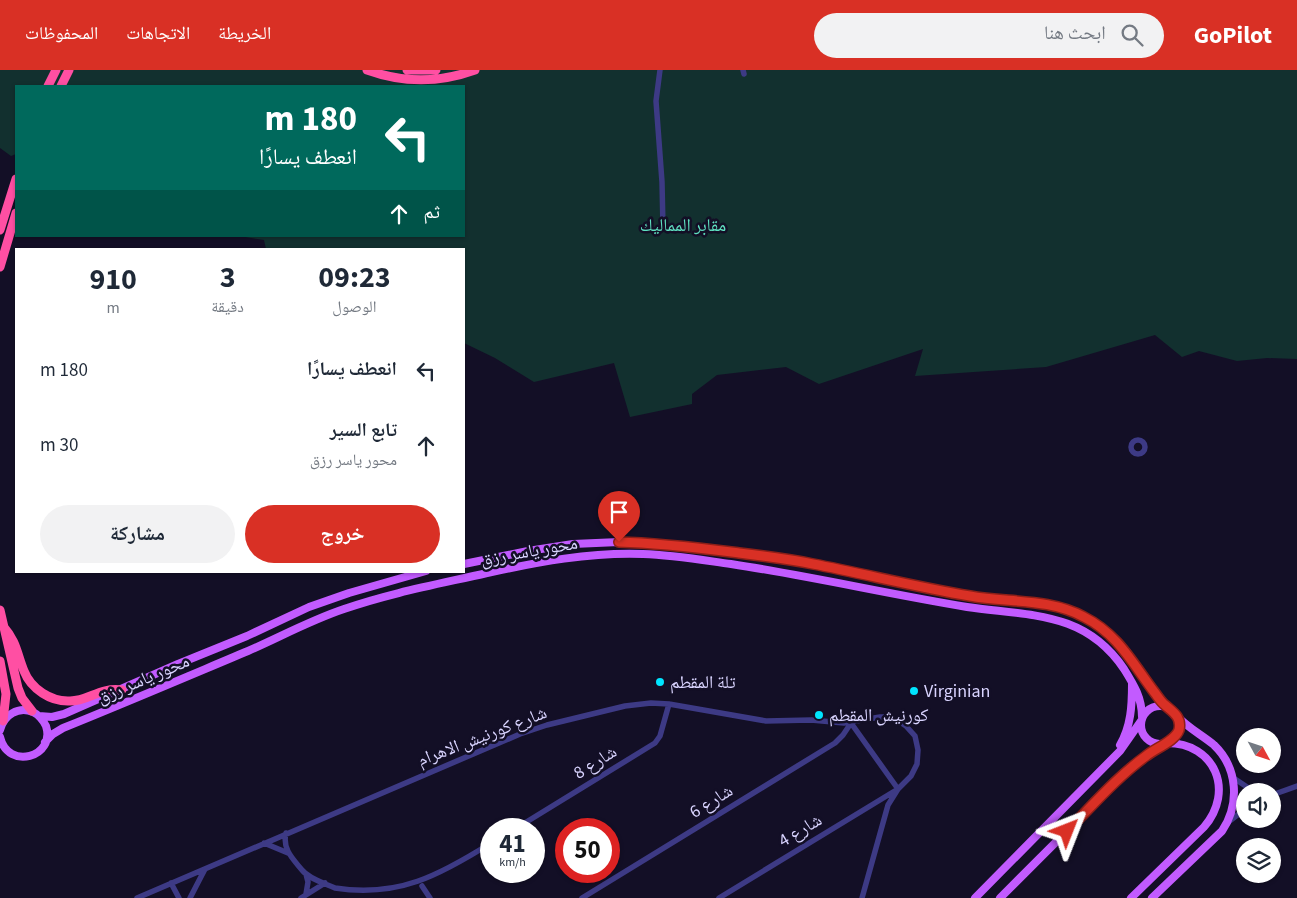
<!DOCTYPE html>
<html lang="ar">
<meta charset="utf-8">
<style>
:root{--surface:#fff;--page:#f2f2f3;--text:#1f2937;--muted:#747a83;--accent:#d93025}
body{margin:0;font-family:"Source Sans 3","Noto Naskh Arabic",sans-serif;background:var(--page);color:var(--text);direction:rtl;height:100vh;display:flex;flex-direction:column;font-size:19px;white-space:nowrap}
*{box-sizing:border-box;margin:0}
p{font-size:16px;color:var(--muted)}
.icon{flex:none;width:28px;height:28px;fill:none;stroke:currentColor;stroke-width:2;stroke-linecap:round;stroke-linejoin:round}
.map{position:relative;flex:1;overflow:hidden;direction:ltr}
.details{position:absolute;left:15px;top:178px;width:450px;height:325px;display:flex;flex-direction:column;background:var(--surface);border-radius:0px;box-shadow:0 1px 4px #0004;direction:rtl}
.details>*{flex:none}
.guide{position:absolute;left:15px;top:15px;width:450px;height:152px;border-radius:0px;box-shadow:0 1px 4px #0004;direction:rtl;background:#00695c;color:#fff;overflow:hidden}
.needle{width:32px;rotate:130deg}
.controls{position:absolute;left:1236px;top:658px;display:grid;gap:10px}
.controls a{display:grid;place-items:center;width:45px;height:45px;border-radius:50%;background:var(--surface);box-shadow:0 1px 4px #0004;font-size:25px}
.speed{position:absolute;left:480px;top:748px;display:flex;gap:10px;font-size:25px;font-weight:700;text-align:center}
.speed>*{display:grid;place-content:center;width:65px;height:65px;border-radius:50%;background:var(--surface);box-shadow:0 1px 4px #0004;line-height:1}
.speed small{font-size:12px;font-weight:400}
.speed .limit{border:8px solid #d22;background:#fff;color:#111}
.pin{position:absolute;display:grid;place-items:center;width:42px;height:42px;color:#fff;margin:-51px -21px;border-radius:50% 50% 50% 0;rotate:-45deg;box-shadow:0 0 5px #0007}
.pin .icon{rotate:45deg}
.me{position:absolute;width:55px;margin:-28px;rotate:45deg;stroke-linejoin:round;filter:drop-shadow(0 0 4px #0008)}
.turn{display:flex;align-items:center;gap:18px;height:105px;padding:0 25px;font-size:22px}
.turn .icon{width:65px;height:65px;stroke-width:2.5}
.turn b{display:block;font-size:35px;line-height:42px}
.then{display:flex;align-items:center;height:48px;padding:0 25px;background:#0003;gap:10px;font-size:19px}
.eta{display:flex;justify-content:space-evenly;align-items:center;height:85px;text-align:center}
.eta b{font-size:30px;font-weight:700;line-height:35px}
.cta{display:flex;gap:10px;margin-top:auto;padding:10px 25px}
.cta a{flex:1;height:58px;border-radius:30px;background:var(--accent);color:#fff;font-size:20px;font-weight:700;line-height:58px;text-align:center}
.cta a+a{background:var(--page);color:var(--text)}
ul{padding:0;list-style:none}
li{display:flex;align-items:center;gap:15px;height:75px;padding:0 25px}
li div{flex:1}
li b{display:block;font-size:19px}
li em{font-style:normal}
header{display:flex;align-items:center;gap:30px;box-sizing:border-box;height:70px;padding:0 25px;background:var(--accent);color:#fff}
header strong{font-size:24px}
nav{display:flex;gap:28px;margin-inline-start:auto;font-size:18px}
.search{width:350px;height:45px;background:var(--page);display:flex;align-items:center;gap:12px;box-sizing:border-box;padding:0 18px;border-radius:28px;color:var(--muted);font-size:19px}
.map>svg:first-child{display:block}
.green{fill:#12302f}
.lines{fill:none;stroke-linecap:round;stroke-linejoin:round}
.minor{stroke:#3d3a85;stroke-width:5.5}
.major{stroke:#c25bff;stroke-width:8}
.highway{stroke:#ff4fa3;stroke-width:9}
.route-casing{stroke:#8d1f18;stroke-width:12}
.route{stroke:#d93025;stroke-width:9}
.poi-dot{fill:#00e5ff;stroke:#130f26;stroke-width:2}
.labels{text-anchor:middle;stroke-width:5;stroke-linejoin:round;paint-order:stroke}
.park-label{font-size:18px;fill:#5fe0c0;stroke:#130f26}
.street-label{font-size:18px;fill:#d9d4ff;stroke:#130f26}
.poi-label{font-size:18px;fill:#d9d4ff;stroke:#130f26;text-anchor:start}
</style>
<header>
<strong>GoPilot</strong>
<div class="search"><svg class="icon" aria-label="search" viewBox="0 0 24 24"><circle cx="10" cy="10" r="6"/><path d="M15 15l6 6"/></svg>ابحث هنا</div>
<nav><a>الخريطة</a><a>الاتجاهات</a><a>المحفوظات</a></nav>
</header>
<div class="map">
<svg width="1297" height="828" viewBox="0 0 1297 828">
<rect width="100%" height="100%" fill="#130f26"/>
<!-- green -->
<path class="green" d="M0 0H1297V289L1267 288 1237 291 1199 281 1182 287 1155 265 1046 297 915 306 923 279 819 314 786 297 717 305 692 324V334L630 347 614 293 534 312 495 288 464 273V179H266L264 170 239 166H464V16H16V84L11 86 0 78Z"/>
<g class="lines">
<!-- minor -->
<path class="minor" d="M660 0 656 31 662 112 663 158
M743 0 744 4
M1131 377a7 7 0 1 1 14 0a7 7 0 1 1-14 0Z
M1232 707 1253 721
M1272 725 1297 716
M1227 753 1245 739
M515 759 655 673 660 666 669 634
M286 763C282 779 293 789 302 800 309 809 324 813 335 818 398 828 440 805 491 773
M264 773 288 783
M306 804 308 812 306 824
M171 813 179 828
M422 816 430 828
M137 828 520 664 547 655 625 636 651 633 669 634 766 651 811 650 844 653 880 647H887L900 652 906 656 915 666 918 680 917 694 911 706 898 719 888 735 862 828
M190 828 205 799
M301 828 325 813
M582 828 835 673 843 665 851 653 898 719 719 828"/>
<!-- major -->
<path class="major" d="M464 494 528 481 573 474 619 472 665 474 794 490 893 512 984 528 1049 534 1076 543 1093 552 1108 563 1127 582 1165 636
M1141 655a19 19 0 1 1 38 0a19 19 0 1 1-38 0Z
M39 646 52 647 64 644 178 594 247 566 309 537 349 523 426 501
M0 660C4 645 18 636 33 642 39 645 43 650 46 656 56 687 8 701 0 667
M45 672 53 664 63 658C125 633 186 607 248 581 280 567 311 550 344 539 390 523 439 514 487 503 538 492 590 482 643 484 673 485 702 490 731 494 810 506 888 524 967 537 1030 546 1085 541 1124 599 1134 615 1142 628 1142 647
M1120 675C1131 656 1132 636 1132 614
M975 828 1120 681 1141 651
M1000 828 1128 700 1163 674
M1131 828 1204 757C1235 721 1215 673 1167 673
M1152 828 1222 761C1240 734 1238 698 1214 675 1202 665 1188 658 1177 646"/>
<!-- highway -->
<path class="highway" d="M367 0C403 13 439 13 475 0
M407 0H436
M48 16 56 0
M61 16 69 0
M0 160 16 109
M0 197 16 143
M0 540 18 618 22 628 32 641
M3 556C17 572 17 584 24 601 31 619 51 632 70 631 89 631 99 617 122 620
M0 591 6 624 3 651"/>
</g>
<g class="lines">
<defs>
<path id="route" d="M619 472C660 473 699 478 739 483 764 486 789 489 813 494 865 504 917 517 970 526 1008 533 1049 528 1084 547 1118 564 1133 594 1155 623 1158 627 1161 632 1165 635 1173 642 1182 647 1179 660 1175 671 1156 678 1146 686 1117 707 1092 736 1067 761"/>
</defs>
<!-- route casing -->
<use href="#route" class="route-casing"/>
<!-- route -->
<use href="#route" class="route"/>
</g>
<!-- markers -->
<g class="poi-dot">
<circle cx="660" cy="612" r="5"/>
<circle cx="914" cy="621" r="5"/>
<circle cx="819" cy="645" r="5"/>
</g>
<g class="labels">
<!-- park labels -->
<g class="park-label">
<text x="683" y="161">مقابر المماليك</text>
</g>
<!-- street labels -->
<g class="street-label">
<text transform="translate(529 481) rotate(-10)" y="6">محور ياسر رزق</text>
<text transform="translate(143 609) rotate(-23)" y="6">محور ياسر رزق</text>
<text transform="translate(482 666) rotate(-21)" y="6">شارع كورنيش الاهرام</text>
<text transform="translate(595 692) rotate(-32)" y="6">شارع 8</text>
<text transform="translate(711 731) rotate(-32)" y="6">شارع 6</text>
<text transform="translate(800 760) rotate(-31)" y="6">شارع 4</text>
</g>
<!-- poi labels -->
<g class="poi-label">
<text x="670" y="618">تلة المقطم</text>
<text x="924" y="627">Virginian</text>
<text x="829" y="651">كورنيش المقطم</text>
</g>
</g>
</svg>
<div class="controls">
<a><svg class="needle" viewBox="-14 -14 28 28"><path d="M0-13l5 13h-10z" fill="#e53935"/><path d="M0 13l5-13h-10z" fill="#747a83"/></svg></a>
<a><svg class="icon" aria-label="sound" viewBox="0 0 24 24"><path d="M4 9h4l5-4v14l-5-4H4zM17 9q2 3 0 6"/></svg></a>
<a><svg class="icon" aria-label="layers" viewBox="0 0 24 24"><path d="M12 4l9 5-9 5-9-5zM3 14l9 5 9-5"/></svg></a>
</div>
<div class="speed"><div>41<small>km/h</small></div><div class="limit">50</div></div>
<div class="pin" style="left:619px;top:472px;background:#d93025"><svg class="icon" aria-label="arrive" viewBox="0 0 24 24"><path d="M6 21V4h12l-3 4 3 4H6"/></svg></div>
<svg class="me" style="left:1067px;top:761px" viewBox="-20 -20 40 40"><path d="M0-17L14 15 0 8-14 15z" fill="#d93025" stroke="#fff" stroke-width="4"/></svg>
<div class="guide">
<div class="turn"><svg class="icon" aria-label="left" viewBox="0 0 24 24"><path d="M17 20v-9H6M10 6l-5 5 5 5"/></svg><div><b>180 m</b>انعطف يسارًا</div></div>
<div class="then">ثم<svg class="icon" aria-label="ahead" viewBox="0 0 24 24"><path d="M12 20V5M6 11l6-6 6 6"/></svg></div>
</div>
<section class="details">
<div class="eta">
<div><b>09:23</b><p>الوصول</p></div>
<div><b>3</b><p>دقيقة</p></div>
<div><b>910</b><p>m</p></div>
</div>
<ul>
<li><svg class="icon" aria-label="left" viewBox="0 0 24 24"><path d="M17 20v-9H6M10 6l-5 5 5 5"/></svg><div><b>انعطف يسارًا</b></div><em>180 m</em></li>
<li><svg class="icon" aria-label="ahead" viewBox="0 0 24 24"><path d="M12 20V5M6 11l6-6 6 6"/></svg><div><b>تابع السير</b><p>محور ياسر رزق</p></div><em>30 m</em></li>
</ul>
<div class="cta"><a>خروج</a><a>مشاركة</a></div>
</section>
</div>
